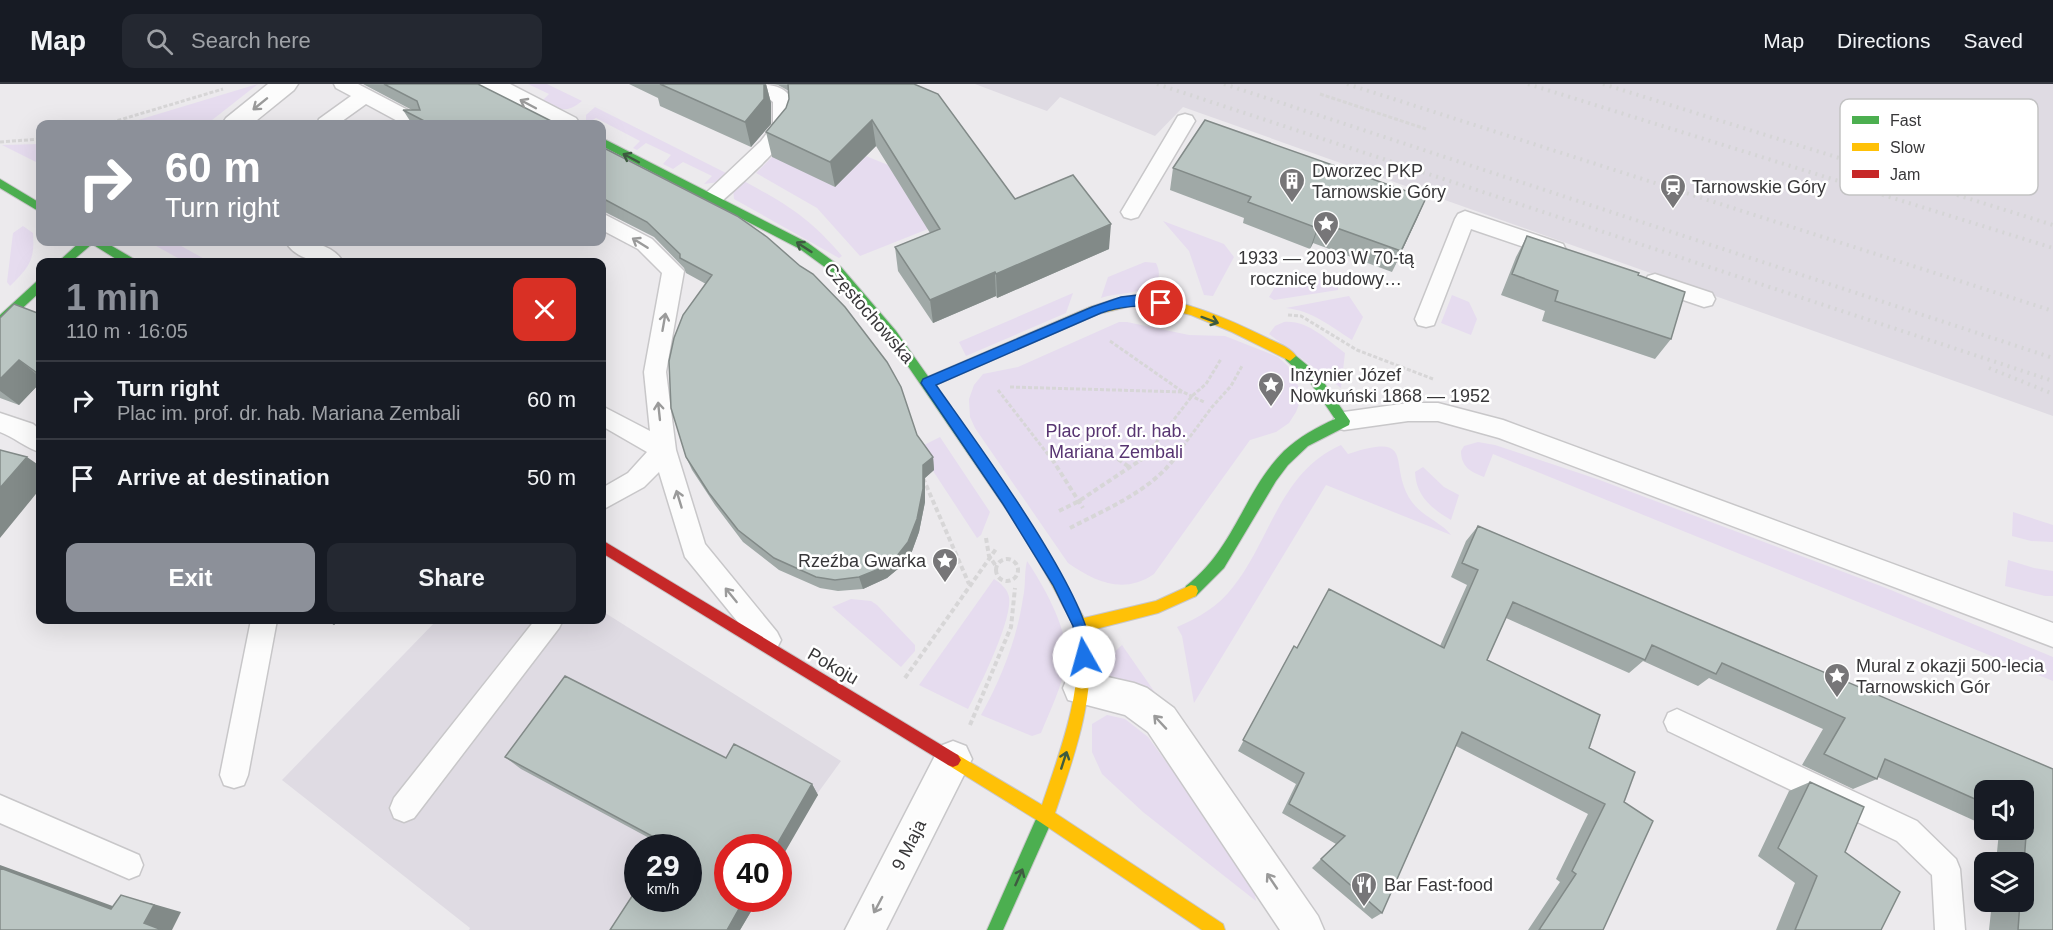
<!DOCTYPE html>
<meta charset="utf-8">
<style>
:root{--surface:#171b24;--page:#242831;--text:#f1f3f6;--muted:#9ea1a6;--line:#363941;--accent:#8c9099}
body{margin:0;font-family:Helvetica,sans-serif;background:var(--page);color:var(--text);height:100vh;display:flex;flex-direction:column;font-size:22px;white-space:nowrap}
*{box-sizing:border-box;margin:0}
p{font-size:20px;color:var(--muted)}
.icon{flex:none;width:33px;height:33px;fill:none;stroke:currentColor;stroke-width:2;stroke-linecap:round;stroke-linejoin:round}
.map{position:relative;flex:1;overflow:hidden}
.details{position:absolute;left:36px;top:174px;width:570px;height:366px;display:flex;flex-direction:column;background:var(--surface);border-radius:12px;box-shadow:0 6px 24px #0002}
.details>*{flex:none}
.guide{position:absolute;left:36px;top:36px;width:570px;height:126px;border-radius:12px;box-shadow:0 6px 24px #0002;background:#8c9099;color:#fff;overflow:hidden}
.buttons{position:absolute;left:1974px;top:696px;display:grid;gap:12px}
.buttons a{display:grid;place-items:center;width:60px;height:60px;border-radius:12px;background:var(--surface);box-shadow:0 6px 24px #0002;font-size:30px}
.speed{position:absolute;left:624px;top:750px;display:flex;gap:12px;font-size:30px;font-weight:700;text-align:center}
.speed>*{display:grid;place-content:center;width:78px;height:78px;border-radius:50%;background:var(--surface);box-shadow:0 6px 24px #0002;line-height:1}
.speed small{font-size:15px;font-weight:400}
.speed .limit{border:9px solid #d22;background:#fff;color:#111}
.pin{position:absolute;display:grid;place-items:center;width:51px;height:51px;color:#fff;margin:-26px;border:3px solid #fff;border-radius:50%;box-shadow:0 2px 6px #0007}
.me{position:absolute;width:66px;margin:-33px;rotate:353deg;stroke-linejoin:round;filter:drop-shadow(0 0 4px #0008)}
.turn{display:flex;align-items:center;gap:21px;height:126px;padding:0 30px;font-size:27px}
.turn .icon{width:78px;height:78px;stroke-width:2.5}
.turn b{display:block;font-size:42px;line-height:51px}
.round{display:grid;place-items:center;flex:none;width:63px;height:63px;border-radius:12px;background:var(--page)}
.head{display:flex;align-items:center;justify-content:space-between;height:102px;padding:0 30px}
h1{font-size:36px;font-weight:700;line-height:45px;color:var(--accent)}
.primary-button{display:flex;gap:12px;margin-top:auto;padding:12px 30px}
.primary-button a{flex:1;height:69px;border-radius:12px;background:var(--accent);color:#fff;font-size:24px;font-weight:700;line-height:69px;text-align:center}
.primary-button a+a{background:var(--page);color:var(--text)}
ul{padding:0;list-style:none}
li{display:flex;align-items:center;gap:18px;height:78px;padding:0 30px;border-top:2px solid var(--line)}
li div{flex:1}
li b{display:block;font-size:22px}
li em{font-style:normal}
header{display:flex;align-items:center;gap:36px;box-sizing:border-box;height:84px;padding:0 30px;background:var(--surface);border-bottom:2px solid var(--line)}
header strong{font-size:28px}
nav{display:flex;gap:33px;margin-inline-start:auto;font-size:21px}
.search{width:420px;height:54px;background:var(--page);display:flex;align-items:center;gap:15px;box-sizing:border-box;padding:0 21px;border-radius:12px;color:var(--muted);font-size:22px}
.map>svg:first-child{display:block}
.built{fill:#dfdbe3;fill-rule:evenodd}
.green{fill:#e6dcef}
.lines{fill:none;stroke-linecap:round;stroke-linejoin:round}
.lane-casing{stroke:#c8c7c9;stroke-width:3}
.street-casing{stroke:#c8c7c9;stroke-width:3}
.fast-casing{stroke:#c8c7c9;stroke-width:2}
.slow-casing{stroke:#c8c7c9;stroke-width:2}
.jam-casing{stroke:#c8c7c9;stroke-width:2}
.path-far1{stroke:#d7d6d7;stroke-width:3;stroke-dasharray:4 2;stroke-linecap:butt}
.path{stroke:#d7d6d7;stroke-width:4;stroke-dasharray:5 3;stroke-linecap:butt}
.lane{fill:#fcfcfc;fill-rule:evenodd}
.street{fill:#fcfcfc;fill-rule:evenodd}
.fast{fill:#4caf50;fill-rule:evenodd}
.slow{fill:#ffc107;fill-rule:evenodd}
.jam{fill:#c62828;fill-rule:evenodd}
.rail{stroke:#d5d5d6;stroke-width:4;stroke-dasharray:2 5;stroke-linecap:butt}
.wall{fill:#a0a9a7}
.shaded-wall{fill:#828a88}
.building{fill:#bac5c2;stroke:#828a88;stroke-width:1.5}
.oneway{stroke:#9a9a9a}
.oneway2{stroke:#3e5b40}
.route{fill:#1a73e8;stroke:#114b97;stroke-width:1.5}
.labels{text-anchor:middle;stroke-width:5;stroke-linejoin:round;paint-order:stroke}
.poi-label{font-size:18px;fill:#383739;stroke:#fff;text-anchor:start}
.street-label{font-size:18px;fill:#383739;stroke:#fff}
.park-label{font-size:18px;fill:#573471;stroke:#fff}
.key{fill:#fff;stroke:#c3c3c4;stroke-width:1.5}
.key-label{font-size:16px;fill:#383739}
</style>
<header>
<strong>Map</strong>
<div class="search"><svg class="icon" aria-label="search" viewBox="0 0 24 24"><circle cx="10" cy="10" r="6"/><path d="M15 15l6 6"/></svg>Search here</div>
<nav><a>Map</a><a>Directions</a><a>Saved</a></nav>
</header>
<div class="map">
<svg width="2053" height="846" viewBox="0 0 2053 846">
<rect width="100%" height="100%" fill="#eceaed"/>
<!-- built -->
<path class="built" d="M975 0H2053V332L1183 23 1155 52 1060 13 1047 27Z
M602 527 841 677 778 764H728V814L740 846H469L470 844 282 696 437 536H602ZM638 764H688V814H638Z"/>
<!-- green -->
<path class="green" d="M258 0 207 40H125Z
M528 0H547L582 17C567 30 557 26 541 18L549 10Z
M595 23 728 90 719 98 704 100 712 92 683 78 673 85 663 80 671 71 646 59 637 66 633 64 640 57 596 34 586 40V31Z
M40 60V80L2 61Z
M773 72 835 103 866 72 888 81 928 145 860 172 817 124 756 89Z
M742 96C786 120 809 133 842 172L839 174 734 115 733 104Z
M1163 137 1224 160 1234 173 1213 212 1204 211 1189 167Z
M23 142 33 149C35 177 29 183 10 202L7 198 13 149Z
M149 158H174L210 178H185Z
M1145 178 1156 179C1172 212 1118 207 1101 214L1108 193Z
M1300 188 1338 203V206L1274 216 1269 213 1283 190Z
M1073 209 1066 229 966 272 959 258Z
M1452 211 1469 218 1477 235 1471 251 1441 239Z
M1349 212 1363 233 1352 256C1330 242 1313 227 1286 224Z
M1119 238H1127L1189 251 1225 252 1278 273 1288 282 1300 306 1301 315 1296 328 1289 339 1276 348 1250 356 1154 490C1123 511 1096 498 1068 479L975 344 970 333 969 315 974 301 983 290 1018 283Z
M1284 238C1308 236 1327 256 1345 269L1341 304 1269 250 1275 242Z
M940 353 990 428 981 451 977 454 918 364Z
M1478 358 1495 361 1597 395 1886 504 2053 573V597L1493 370 1484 393C1471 388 1461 383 1461 367L1464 362Z
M1341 361 1348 370C1419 347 1386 381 1412 418 1423 433 1441 438 1451 451L1326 401 1194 619 1182 552 1177 543C1198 534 1219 522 1233 503 1271 455 1280 388 1341 361Z
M1423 383 1444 403 1459 411 1451 436C1431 424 1416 412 1415 388Z
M2013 428 2053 441V458L2031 457 2012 452Z
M2008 476 2034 484 2053 487V512H2045L2005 502Z
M1027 477C1044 502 1070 548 1066 579 1062 602 1050 627 1041 649L1032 652 981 631C1001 595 1017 555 1023 514 1026 501 1024 489 1027 477Z
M994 495C1001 499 1008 506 1009 513 1013 535 979 604 968 625L919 601Z
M851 515 871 517 877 521 915 561V567L901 583 832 523Z
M1122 561 1165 623 1116 600 1104 584 1107 575Z
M1107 631 1125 635 1148 653 1252 795 1256 817 1143 728 1102 690 1092 668V640Z"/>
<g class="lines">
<defs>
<path id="lane" d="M334 0H358L425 35 428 40H403L366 20 338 40H317L319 35 351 12 336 4Z
M752 0C767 0 791 1 792 21 792 27 793 34 793 40 790 58 735 105 720 119L713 121 706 119 703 114 706 109 761 57 773 41V18Z
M1185 30 1192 32 1195 37 1138 133 1131 135 1124 133 1121 128 1124 123 1178 32Z
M1465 127 1563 160 1566 166 1563 172 1556 174 1471 145 1434 241 1426 243 1418 241 1415 235 1455 135 1458 130Z
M602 129 652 155 684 187 666 288 676 366 705 460 777 548 781 556 777 564 768 568 759 564 685 473 659 388 644 403 602 426V404L628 389 647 368 602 342V322L650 347 644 288 662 189 638 165 602 146Z
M286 158C304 156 333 159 343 178 325 180 296 177 286 158Z
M1655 190 1712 209 1715 215 1712 221 1704 223 1648 204 1644 198 1648 192Z
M1408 319H1438L1503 336 2053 539V563L1499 354 1438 337H1408L1344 346 1336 344 1333 337 1336 330 1344 328Z
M0 329 33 340 40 346V368C26 364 14 353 0 348Z
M251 536H277L248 691 244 701 234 704 224 701 220 691Z
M535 536H563L559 544 414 734 404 738 394 734 390 724 394 714Z
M1677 625 1917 737 1956 775 1960 785 1965 846H1935L1932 791 1897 757 1668 647 1664 638 1668 629Z
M0 711 139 771 143 781 139 791 129 795 0 739Z"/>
<path id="street" d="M268 0H298L294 6 252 40H222L226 34Z
M476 0H510L576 34 580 40H546L480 6Z
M1081 587 1134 599 1147 604 1174 624 1318 832 1324 846H1280L1148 648 1125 631 1068 616 1063 604 1068 592Z
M953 657 966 662 972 675 886 846H845L940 662Z"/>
<path id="fast" d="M602 54 808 159 841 183 896 247 1018 420 1020 424 1018 428 1013 430 1008 428 888 253 833 189 800 165 602 62Z
M0 95 40 119V128L0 104Z
M80 158H105L134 175 136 178H121L92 160 71 178H58Z
M40 196V208L4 241 0 243V231L36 198Z
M1290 267 1318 290 1350 337 1349 341 1308 362 1288 381 1276 397 1224 484 1196 512 1191 513 1186 512 1184 507 1186 502C1236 463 1243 408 1284 367 1299 353 1317 343 1335 335L1310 298 1286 276 1284 272 1286 268Z
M1046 724 1052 726 1054 732 1003 846H987L1040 726Z"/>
<path id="slow" d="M1136 211C1183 215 1227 234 1269 255 1278 259 1291 264 1296 272L1290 277 1232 248 1191 231 1153 222 1136 221 1098 230 931 303H923L921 299 923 295 1090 223 1115 215Z
M1013 418 1018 420 1054 479 1084 534 1156 517 1191 501 1196 502 1198 507 1196 512 1158 529 1088 547C1097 609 1075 670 1055 729L1223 840 1225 846H1202L1040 738 948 681 945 676 948 671 953 669 958 671 1042 721C1059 670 1087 599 1074 545 1072 536 1066 528 1062 520 1046 488 1027 458 1008 428L1006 424 1008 420Z"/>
<path id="jam" d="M602 456 958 671 961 676 958 681 953 683 948 681 602 469Z"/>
</defs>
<!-- lane casing -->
<use href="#lane" class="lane-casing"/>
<!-- street casing -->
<use href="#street" class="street-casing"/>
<!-- fast casing -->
<use href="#fast" class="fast-casing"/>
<!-- slow casing -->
<use href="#slow" class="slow-casing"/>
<!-- jam casing -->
<use href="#jam" class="jam-casing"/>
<!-- path-far1 -->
<path class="path-far1" d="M1320 10 1426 45
M106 40 223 5
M0 58 40 55
M1288 231 1301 232 1357 266 1433 295
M1110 257 1183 308 1204 318
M1010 303 1183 308
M998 306 1053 377
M1047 369C1072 364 1098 365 1121 377
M1140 377 1145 373 1192 312 1206 300 1221 275
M1172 377 1212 323 1231 302 1242 282"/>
<!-- path -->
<path class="path" d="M1052 375 1083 424
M1118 375 1129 383
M923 394 969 500
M1059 427 1079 417 1142 375
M1070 444C1106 425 1149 408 1174 375
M986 454 989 472 996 482
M996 486a11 11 0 1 1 22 0a11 11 0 1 1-22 0Z
M905 594 996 465
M970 641 1011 543 1015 504"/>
<!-- lane -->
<use href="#lane" class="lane"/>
<!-- street -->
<use href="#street" class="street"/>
<!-- fast -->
<use href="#fast" class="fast"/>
<!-- slow -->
<use href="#slow" class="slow"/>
<!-- jam -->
<use href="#jam" class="jam"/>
<!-- rail -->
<path class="rail" d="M1157 0 2053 297
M1224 0 2053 274
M1347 0 2053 227
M1528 0 2053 164
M1603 0 2053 141
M1989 284 2053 310"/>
</g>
<!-- wall -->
<path class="wall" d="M363 0H478L557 40H412L403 26H412Z
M629 0H766L771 19V40L751 63 660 22 658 14Z
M770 0H914L1015 115 1109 165 997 214 996 212 933 239 898 187 895 163 930 149 876 62 835 103 772 73 766 48 786 24 789 15V7L778 1Z
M602 63 917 351 933 373 934 386 925 394V418L919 448 911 470 899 484 887 494 863 505 838 507 820 504 779 486 743 458 715 421 692 386 686 373 706 200 686 189 684 184 654 153 603 127 602 128Z
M1173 84 1426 114 1392 188 1313 159 1310 165 1243 139 1244 134 1170 106Z
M1527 152 1638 191 1671 255 1655 275 1542 237 1545 227 1501 211 1516 173Z
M40 230V299L19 321 0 314V234Z
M1478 442 2053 685V846H1989L1992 818H2024V778H1996L1999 748 1994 746H2024V706H1984V741L1878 693 1877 695 1853 705 1802 681 1823 645 1709 594 1698 602 1643 577 1629 589 1506 534 1487 576 1589 664 1624 718 1603 846H1528L1560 798 1556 795 1588 730 1456 662 1382 829 1372 835 1312 784 1336 760 1282 729 1296 700 1238 667 1294 562 1297 564 1440 562 1467 501 1451 493 1466 457Z
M505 673 726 674 812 700 818 711 728 814H759L740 846H610L664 762 521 685Z
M1810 698 1845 768 1881 846H1776L1795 799 1758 772 1789 707Z"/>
<!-- shaded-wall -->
<path class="shaded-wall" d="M764 0H766L771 19V40L751 63 745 38Z
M872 36 876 62 835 103 830 78Z
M1426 114 1417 135 1392 188 1401 167Z
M1320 138 1313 159 1310 165 1317 144Z
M1111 140 1109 165 997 214 996 190Z
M995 188 996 212 933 239 930 216Z
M19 276 40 293V299L19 321 0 307V295Z
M27 373 40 382V405L0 454V404Z
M933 373 934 386 925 394V418L919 448 911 470 899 484 887 494 863 505 859 493 923 381Z
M326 536H340L334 541Z
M812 700 818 711 778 780V764H775Z
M0 781 140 832 111 825 0 784Z
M745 814H759L740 846H727Z
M150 819 181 828 172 846H162L144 839Z"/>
<!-- building -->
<path class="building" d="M384 0H478L557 40H430L403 26H420L417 17Z
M660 0H764V15L745 38Z
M788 0H914L938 10 1015 115 1073 91 1111 140 996 190 995 188 930 216 895 163 940 145 872 36 830 78 766 48 786 24 789 15Z
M1205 36 1426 114 1401 167 1320 138 1317 144 1248 118 1251 113 1173 84Z
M602 63 737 132 767 153 800 182 813 190 845 223 887 278 901 303 917 351 933 373 923 381V405L917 435 908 458 897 472 884 483 859 493 835 496 816 493 774 474 738 446 709 409 686 373 671 324 669 277 674 254 683 231 712 191 680 174V170L647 138 602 114Z
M1527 152 1639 189 1638 191 1685 208 1671 255 1555 217 1558 207 1512 190Z
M14 220 40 230V291L19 276 0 295V234Z
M0 366 27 373 0 404Z
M1478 442 2053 685V846H2018L2020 818H2024V779L2027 738 2024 737V706H1984V719L1885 675 1877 695 1824 670 1845 634 1722 579 1716 590 1652 561 1645 576 1513 518 1487 576 1600 631 1589 664 1635 688 1624 718 1653 737 1603 846H1539L1576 790 1572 787 1605 720 1462 648 1382 829 1321 775 1345 752 1289 720 1304 689 1243 656 1294 562 1297 564 1329 505 1444 564 1478 486 1462 479Z
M565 592 726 674 734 660 812 700 775 764H728V814H745L727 846H610L638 803V814H688V764H662L665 759 505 673Z
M1810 698 1864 723 1845 768 1900 808 1881 846H1795L1817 792 1778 764Z
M0 784 111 825 121 811 154 821 144 839 162 846H0Z"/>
<!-- one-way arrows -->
<defs><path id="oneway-shaft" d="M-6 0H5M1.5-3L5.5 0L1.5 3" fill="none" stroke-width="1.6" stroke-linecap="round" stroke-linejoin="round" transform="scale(1.5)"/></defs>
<g class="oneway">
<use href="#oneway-shaft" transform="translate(260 20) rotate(141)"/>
<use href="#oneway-shaft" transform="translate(528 20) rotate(-152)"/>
<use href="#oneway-shaft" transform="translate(640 159) rotate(-148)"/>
<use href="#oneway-shaft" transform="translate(664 238) rotate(-80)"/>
<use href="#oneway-shaft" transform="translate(659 327) rotate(-96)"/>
<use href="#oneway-shaft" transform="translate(679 415) rotate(-107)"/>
<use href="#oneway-shaft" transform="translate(731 511) rotate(-129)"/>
<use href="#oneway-shaft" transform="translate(1160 638) rotate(-133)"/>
<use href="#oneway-shaft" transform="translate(1272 797) rotate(-124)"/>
<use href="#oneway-shaft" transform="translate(878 821) rotate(118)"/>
</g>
<g class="oneway2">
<use href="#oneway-shaft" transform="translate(631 74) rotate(-152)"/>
<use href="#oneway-shaft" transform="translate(804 163) rotate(-147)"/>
<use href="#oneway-shaft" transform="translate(1210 236) rotate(20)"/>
<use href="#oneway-shaft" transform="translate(1064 676) rotate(-72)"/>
<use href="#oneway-shaft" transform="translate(1019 793) rotate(-66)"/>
</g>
<!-- route -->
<path class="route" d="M1138 211 1161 214 1167 219 1161 223C1138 221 1122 222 1101 229L936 301C965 343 1109 534 1089 578L1084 580 1079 578 1073 542 1053 501 1003 420 921 299 923 295 1092 223 1121 213Z"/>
<!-- icons -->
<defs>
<symbol id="building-pin" viewBox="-11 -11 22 30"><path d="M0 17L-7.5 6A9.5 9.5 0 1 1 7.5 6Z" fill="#777678" stroke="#fff"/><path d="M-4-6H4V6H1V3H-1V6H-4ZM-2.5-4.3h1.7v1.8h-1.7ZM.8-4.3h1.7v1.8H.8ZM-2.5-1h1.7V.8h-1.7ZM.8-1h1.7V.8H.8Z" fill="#fff"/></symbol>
<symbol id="station-pin" viewBox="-11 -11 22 30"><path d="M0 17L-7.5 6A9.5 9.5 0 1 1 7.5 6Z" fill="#777678" stroke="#fff"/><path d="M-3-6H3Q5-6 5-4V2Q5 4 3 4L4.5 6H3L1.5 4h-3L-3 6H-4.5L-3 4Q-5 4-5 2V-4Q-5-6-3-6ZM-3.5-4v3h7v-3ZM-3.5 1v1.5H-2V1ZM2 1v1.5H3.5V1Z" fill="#fff"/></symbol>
<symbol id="sight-pin" viewBox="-11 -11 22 30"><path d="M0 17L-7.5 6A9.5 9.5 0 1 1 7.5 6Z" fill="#777678" stroke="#fff"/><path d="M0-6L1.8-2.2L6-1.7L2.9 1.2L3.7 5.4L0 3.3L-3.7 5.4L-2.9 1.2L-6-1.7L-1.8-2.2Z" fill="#fff"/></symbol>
<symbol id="restaurant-pin" viewBox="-11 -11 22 30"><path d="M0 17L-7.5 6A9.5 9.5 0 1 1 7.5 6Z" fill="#777678" stroke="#fff"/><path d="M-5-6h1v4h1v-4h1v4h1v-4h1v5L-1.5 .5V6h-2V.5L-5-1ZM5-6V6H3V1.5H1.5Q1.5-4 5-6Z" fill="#fff"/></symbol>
</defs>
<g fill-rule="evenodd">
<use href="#building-pin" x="1277" y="82" width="30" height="40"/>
<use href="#station-pin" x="1658" y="88" width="30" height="40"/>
<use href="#sight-pin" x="1311" y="125" width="30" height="40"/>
<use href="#sight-pin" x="1256" y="286" width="30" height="40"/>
<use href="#sight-pin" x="930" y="462" width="30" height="40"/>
<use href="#sight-pin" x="1822" y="577" width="30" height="40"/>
<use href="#restaurant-pin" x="1349" y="786" width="30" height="40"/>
</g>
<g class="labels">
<!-- poi labels -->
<g class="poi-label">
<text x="1312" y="93">Dworzec PKP<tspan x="1312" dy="21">Tarnowskie Góry</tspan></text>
<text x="1692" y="109">Tarnowskie Góry</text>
<text x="1326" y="180" text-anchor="middle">1933 — 2003 W 70‐tą<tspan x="1326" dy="21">rocznicę budowy…</tspan></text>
<text x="1290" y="297">Inżynier Józef<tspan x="1290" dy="21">Nowkuński 1868 — 1952</tspan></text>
<text x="926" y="483" text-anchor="end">Rzeźba Gwarka</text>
<text x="1856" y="588">Mural z okazji 500-lecia<tspan x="1856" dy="21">Tarnowskich Gór</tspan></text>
<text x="1384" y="807">Bar Fast-food</text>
</g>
<!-- street labels -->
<g class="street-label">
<text transform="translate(869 229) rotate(49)" y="6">Częstochowska</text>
<text transform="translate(833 582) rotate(30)" y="6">Pokoju</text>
<text transform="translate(909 761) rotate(-63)" y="6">9 Maja</text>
</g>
<!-- park labels -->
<g class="park-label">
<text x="1116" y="353">Plac prof. dr. hab.<tspan x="1116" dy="21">Mariana Zembali</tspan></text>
</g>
</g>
<!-- legend -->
<rect x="1840" y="15" width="198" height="96" rx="9" class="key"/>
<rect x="1852" y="32" width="27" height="8" fill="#4caf50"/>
<rect x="1852" y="59" width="27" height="8" fill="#ffc107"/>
<rect x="1852" y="86" width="27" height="8" fill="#c62828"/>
<g class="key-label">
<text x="1890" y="42">Fast</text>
<text x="1890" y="69">Slow</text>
<text x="1890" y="96">Jam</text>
</g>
</svg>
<div class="buttons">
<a><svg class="icon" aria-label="sound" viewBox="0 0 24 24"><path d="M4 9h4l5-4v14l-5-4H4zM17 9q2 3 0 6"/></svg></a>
<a><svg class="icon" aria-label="layers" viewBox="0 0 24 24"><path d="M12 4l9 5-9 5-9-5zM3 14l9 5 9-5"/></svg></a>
</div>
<div class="speed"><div>29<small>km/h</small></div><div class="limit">40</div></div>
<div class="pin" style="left:1161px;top:219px;background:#d93025"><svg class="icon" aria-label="arrive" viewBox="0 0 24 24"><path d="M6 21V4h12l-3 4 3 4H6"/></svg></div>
<svg class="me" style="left:1084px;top:573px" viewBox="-20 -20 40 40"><circle r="19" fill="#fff"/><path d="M0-13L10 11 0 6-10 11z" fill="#1a73e8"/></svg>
<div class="guide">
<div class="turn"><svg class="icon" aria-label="right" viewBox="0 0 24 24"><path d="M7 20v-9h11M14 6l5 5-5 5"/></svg><div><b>60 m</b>Turn right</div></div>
</div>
<section class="details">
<div class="head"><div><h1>1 min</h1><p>110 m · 16:05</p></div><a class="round" style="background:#d93025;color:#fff"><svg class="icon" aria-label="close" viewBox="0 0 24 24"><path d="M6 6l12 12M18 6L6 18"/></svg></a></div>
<ul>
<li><svg class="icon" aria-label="right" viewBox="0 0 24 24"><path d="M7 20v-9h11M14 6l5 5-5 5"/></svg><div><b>Turn right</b><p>Plac im. prof. dr. hab. Mariana Zembali</p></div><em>60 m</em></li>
<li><svg class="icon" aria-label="arrive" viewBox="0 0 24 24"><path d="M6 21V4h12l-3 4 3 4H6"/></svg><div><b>Arrive at destination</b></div><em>50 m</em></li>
</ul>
<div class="primary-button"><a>Exit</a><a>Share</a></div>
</section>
</div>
